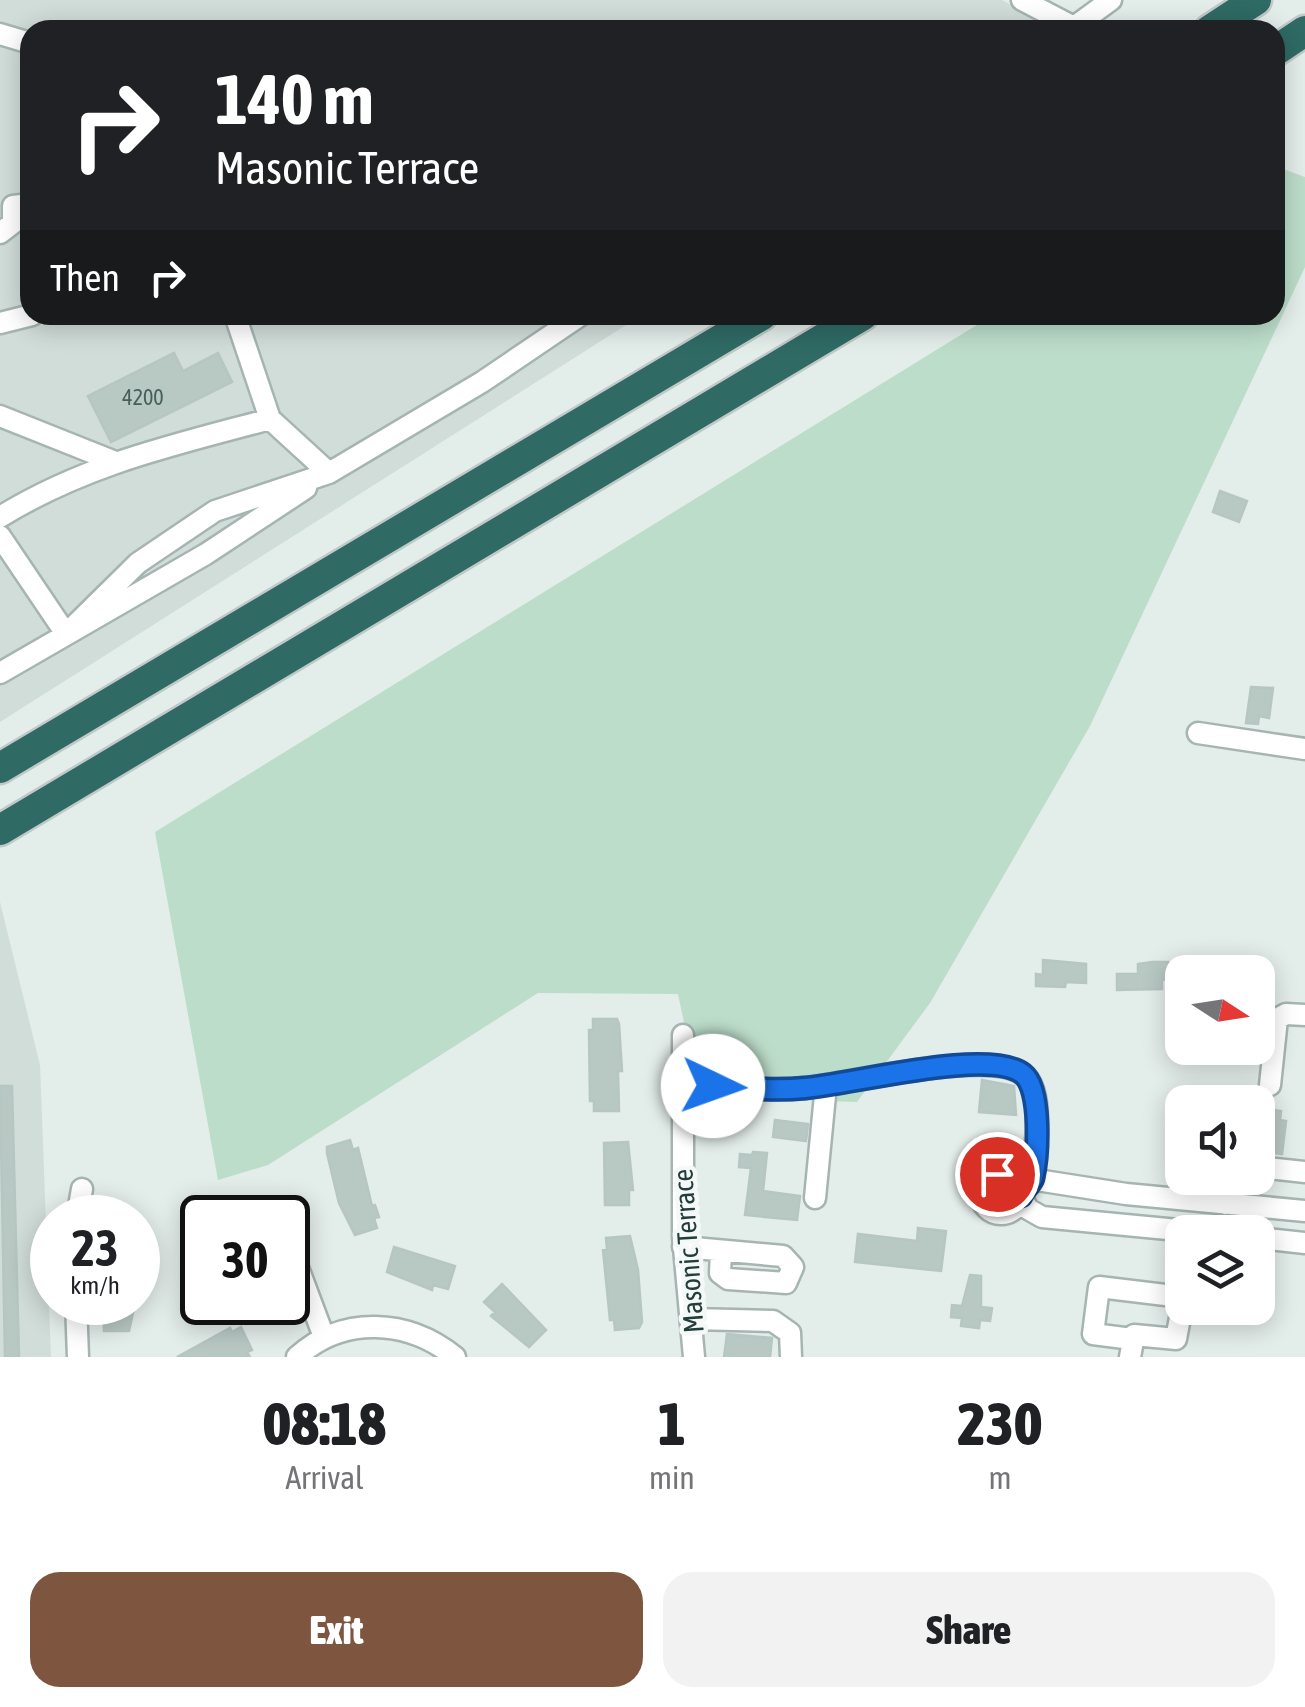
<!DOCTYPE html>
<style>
:root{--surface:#fff;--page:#f2f2f2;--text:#202124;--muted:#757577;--accent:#7e553e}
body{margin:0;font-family:"Asap Condensed",sans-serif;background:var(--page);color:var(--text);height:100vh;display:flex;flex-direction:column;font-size:38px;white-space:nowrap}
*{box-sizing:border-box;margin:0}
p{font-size:32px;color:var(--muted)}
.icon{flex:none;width:55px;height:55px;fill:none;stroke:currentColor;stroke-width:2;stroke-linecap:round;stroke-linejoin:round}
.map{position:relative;height:1357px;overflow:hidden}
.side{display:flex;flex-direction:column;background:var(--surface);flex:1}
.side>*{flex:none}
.guide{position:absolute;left:20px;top:20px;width:1265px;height:305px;border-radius:30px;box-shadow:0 5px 25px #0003;background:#202124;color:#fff;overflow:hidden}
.needle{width:65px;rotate:102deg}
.tools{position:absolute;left:1165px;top:955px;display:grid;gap:20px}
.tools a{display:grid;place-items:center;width:110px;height:110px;border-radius:20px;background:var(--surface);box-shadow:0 5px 25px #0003;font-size:50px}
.speed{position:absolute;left:30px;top:1195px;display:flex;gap:20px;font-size:50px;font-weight:700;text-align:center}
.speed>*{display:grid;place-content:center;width:130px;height:130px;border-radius:50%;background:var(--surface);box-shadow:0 5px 25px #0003;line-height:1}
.speed small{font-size:25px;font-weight:400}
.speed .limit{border:5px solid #111;border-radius:15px;background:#fff;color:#111}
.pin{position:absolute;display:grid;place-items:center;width:85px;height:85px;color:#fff;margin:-42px;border:5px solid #fff;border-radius:50%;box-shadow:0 2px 10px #0007}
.me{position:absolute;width:110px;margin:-55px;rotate:93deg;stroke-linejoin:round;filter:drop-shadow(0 0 8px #0008)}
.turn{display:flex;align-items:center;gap:35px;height:210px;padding:0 30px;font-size:45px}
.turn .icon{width:130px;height:130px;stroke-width:2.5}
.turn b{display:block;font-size:70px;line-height:85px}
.then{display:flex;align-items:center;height:95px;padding:0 30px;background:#0003;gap:20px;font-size:38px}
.eta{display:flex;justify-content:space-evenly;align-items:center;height:170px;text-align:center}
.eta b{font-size:60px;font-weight:800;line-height:70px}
.cta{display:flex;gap:20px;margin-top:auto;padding:20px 30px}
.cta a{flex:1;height:115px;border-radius:30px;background:var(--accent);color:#fff;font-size:40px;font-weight:800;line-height:115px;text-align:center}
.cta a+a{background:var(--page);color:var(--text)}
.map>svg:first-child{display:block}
.built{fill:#d1ddd9}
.green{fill:#bcddca}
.building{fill:#b8c8c3;stroke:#b6c6c2;stroke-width:2.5}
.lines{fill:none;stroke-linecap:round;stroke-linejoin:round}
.minor-casing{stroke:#a6b5b2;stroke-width:25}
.highway-casing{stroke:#c1c9c8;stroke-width:35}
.minor{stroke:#fff;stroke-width:20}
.highway{stroke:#2f6a65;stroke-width:30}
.route-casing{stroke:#114b97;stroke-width:25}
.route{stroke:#1a73e8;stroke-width:18}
.labels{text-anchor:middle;stroke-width:9;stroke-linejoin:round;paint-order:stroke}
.number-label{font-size:22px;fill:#48605c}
.street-label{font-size:28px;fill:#233e3a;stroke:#f4f9f7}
</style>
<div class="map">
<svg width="1305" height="1357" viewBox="0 0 1305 1357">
<rect width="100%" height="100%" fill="#e3edea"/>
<!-- built -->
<path class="built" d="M0 0H1002L1056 30H30V315H642L0 722Z
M0 902 40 1065 51 1357H0Z"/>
<!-- green -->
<path class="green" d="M1275 166 1305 177V267L1090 726 930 1003 857 1102 700 1097 678 994 538 993 268 1165 218 1180 155 832 993 315H1275Z"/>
<!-- building -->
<path class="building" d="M174 353 183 371 218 353 232 382 111 442 88 396Z
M1220 491 1247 501 1239 522 1213 512Z
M1251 687 1273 688 1269 718 1259 716 1258 724 1246 723Z
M1043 960 1086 964V983L1066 982 1065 987 1036 986V974L1043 975Z
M1152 962H1168L1167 979 1162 980V989L1117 990V974H1138V964Z
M593 1019H617L619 1024 622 1071H618L619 1111H594V1101H590L589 1030H593Z
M982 1080 1014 1086 1016 1115 979 1112Z
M0 1086H12L19 1357H5Z
M1258 1108 1281 1111 1280 1120 1286 1121 1282 1154 1260 1151Z
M775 1120 808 1124 806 1141 773 1137Z
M350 1140 353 1150 358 1148 372 1206 375 1205 379 1217 374 1218 377 1228 355 1235 339 1203 327 1153V1147Z
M628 1142 633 1190H629V1205H605L604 1143Z
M753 1152 767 1153 763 1191 800 1196 797 1220 745 1215 751 1168 739 1167 740 1154 752 1155Z
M918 1228 946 1231 941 1271 855 1262 858 1234 917 1241Z
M630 1236 638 1270 642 1322 639 1328 615 1330 614 1320H610L603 1250 607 1249 606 1238Z
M394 1247 455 1266 448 1289 433 1285 432 1290 387 1272Z
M970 1275 981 1276V1307L992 1308 990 1321 980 1320 979 1328 961 1326 962 1318 951 1317 952 1305 962 1306Z
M502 1284 546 1330 529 1347 491 1316 495 1312 484 1302Z
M107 1302H130L129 1308H134L129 1331H104L103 1308Z
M241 1327 252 1350 247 1352 250 1357H177L230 1328 232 1332Z
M727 1334 772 1338 770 1357H724Z"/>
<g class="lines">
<defs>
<path id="minor" d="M1022 0 1074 27 1111 0
M0 34 30 43
M0 233 13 223V206L30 204
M235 315 270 419
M0 323 32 315
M0 416 113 461
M0 517C86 464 174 445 270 419L329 473 482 382 581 315
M0 536 66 634 138 563 215 511 329 473
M0 673 206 554 306 488
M1198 733 1305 749
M683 1035V1237L694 1357
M683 1085C723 1086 766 1092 806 1088 849 1084 995 1046 1026 1077 1045 1096 1034 1157 1032 1183
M1270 1085 1277 1019 1286 1014 1305 1015
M1258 1167 1305 1172
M981 1194a20 20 0 1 1 40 0a20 20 0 1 1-40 0Z
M815 1198 826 1085
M1225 1204 1228 1178
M279 1216V1218
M77 1218 82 1189
M1199 1232 1042 1217 1028 1209 1021 1196 1029 1184 1037 1180 1126 1194 1305 1211
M1258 1238 1305 1243
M288 1241 324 1337
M683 1247 783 1256 793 1267 786 1283 728 1279 720 1273 721 1252
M76 1302 78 1357
M692 1319 773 1321 790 1333 791 1357
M1132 1339 1093 1334 1099 1287 1182 1297
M297 1357C343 1315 408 1319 455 1357
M1130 1357 1134 1335 1176 1339 1182 1307"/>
<path id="highway" d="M1210 30 1256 0
M1275 51 1305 31
M0 768 762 315
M0 830 863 315"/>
</defs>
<!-- minor casing -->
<use href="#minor" class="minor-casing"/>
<!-- highway casing -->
<use href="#highway" class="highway-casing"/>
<!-- minor -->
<use href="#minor" class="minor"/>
<!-- highway -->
<use href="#highway" class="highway"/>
</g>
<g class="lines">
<defs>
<path id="route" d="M713 1086C743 1088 774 1091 805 1088 849 1085 989 1047 1023 1074 1042 1089 1038 1156 1033 1178 1031 1184 1024 1189 1021 1196L1015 1179 997 1174"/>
</defs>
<!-- route casing -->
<use href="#route" class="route-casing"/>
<!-- route -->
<use href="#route" class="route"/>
</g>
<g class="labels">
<!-- number labels -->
<g class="number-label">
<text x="143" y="405">4200</text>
</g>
<!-- street labels -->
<g class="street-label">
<text transform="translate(688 1251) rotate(-94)" y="10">Masonic Terrace</text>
</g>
</g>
</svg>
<div class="tools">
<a><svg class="needle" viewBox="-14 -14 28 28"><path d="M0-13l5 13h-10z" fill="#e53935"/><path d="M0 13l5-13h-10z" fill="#757577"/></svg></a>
<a><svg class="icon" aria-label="sound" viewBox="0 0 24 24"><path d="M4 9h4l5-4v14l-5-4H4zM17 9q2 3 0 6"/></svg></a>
<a><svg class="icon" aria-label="layers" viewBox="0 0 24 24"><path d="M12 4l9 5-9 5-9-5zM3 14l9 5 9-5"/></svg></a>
</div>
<div class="speed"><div>23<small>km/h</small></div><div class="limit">30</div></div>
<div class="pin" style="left:997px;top:1174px;background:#d93025"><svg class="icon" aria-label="arrive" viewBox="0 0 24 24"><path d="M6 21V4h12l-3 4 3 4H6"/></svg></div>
<svg class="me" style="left:713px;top:1086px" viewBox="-20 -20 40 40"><circle r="19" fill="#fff"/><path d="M0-13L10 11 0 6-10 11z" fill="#1a73e8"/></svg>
<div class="guide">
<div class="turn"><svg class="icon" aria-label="right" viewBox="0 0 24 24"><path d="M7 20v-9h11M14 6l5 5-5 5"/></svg><div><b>140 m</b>Masonic Terrace</div></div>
<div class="then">Then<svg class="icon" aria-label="right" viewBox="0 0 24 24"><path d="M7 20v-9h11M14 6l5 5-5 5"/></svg></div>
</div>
</div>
<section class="side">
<div class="eta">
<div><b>08:18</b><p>Arrival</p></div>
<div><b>1</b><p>min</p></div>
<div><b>230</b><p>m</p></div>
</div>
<div class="cta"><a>Exit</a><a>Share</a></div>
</section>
